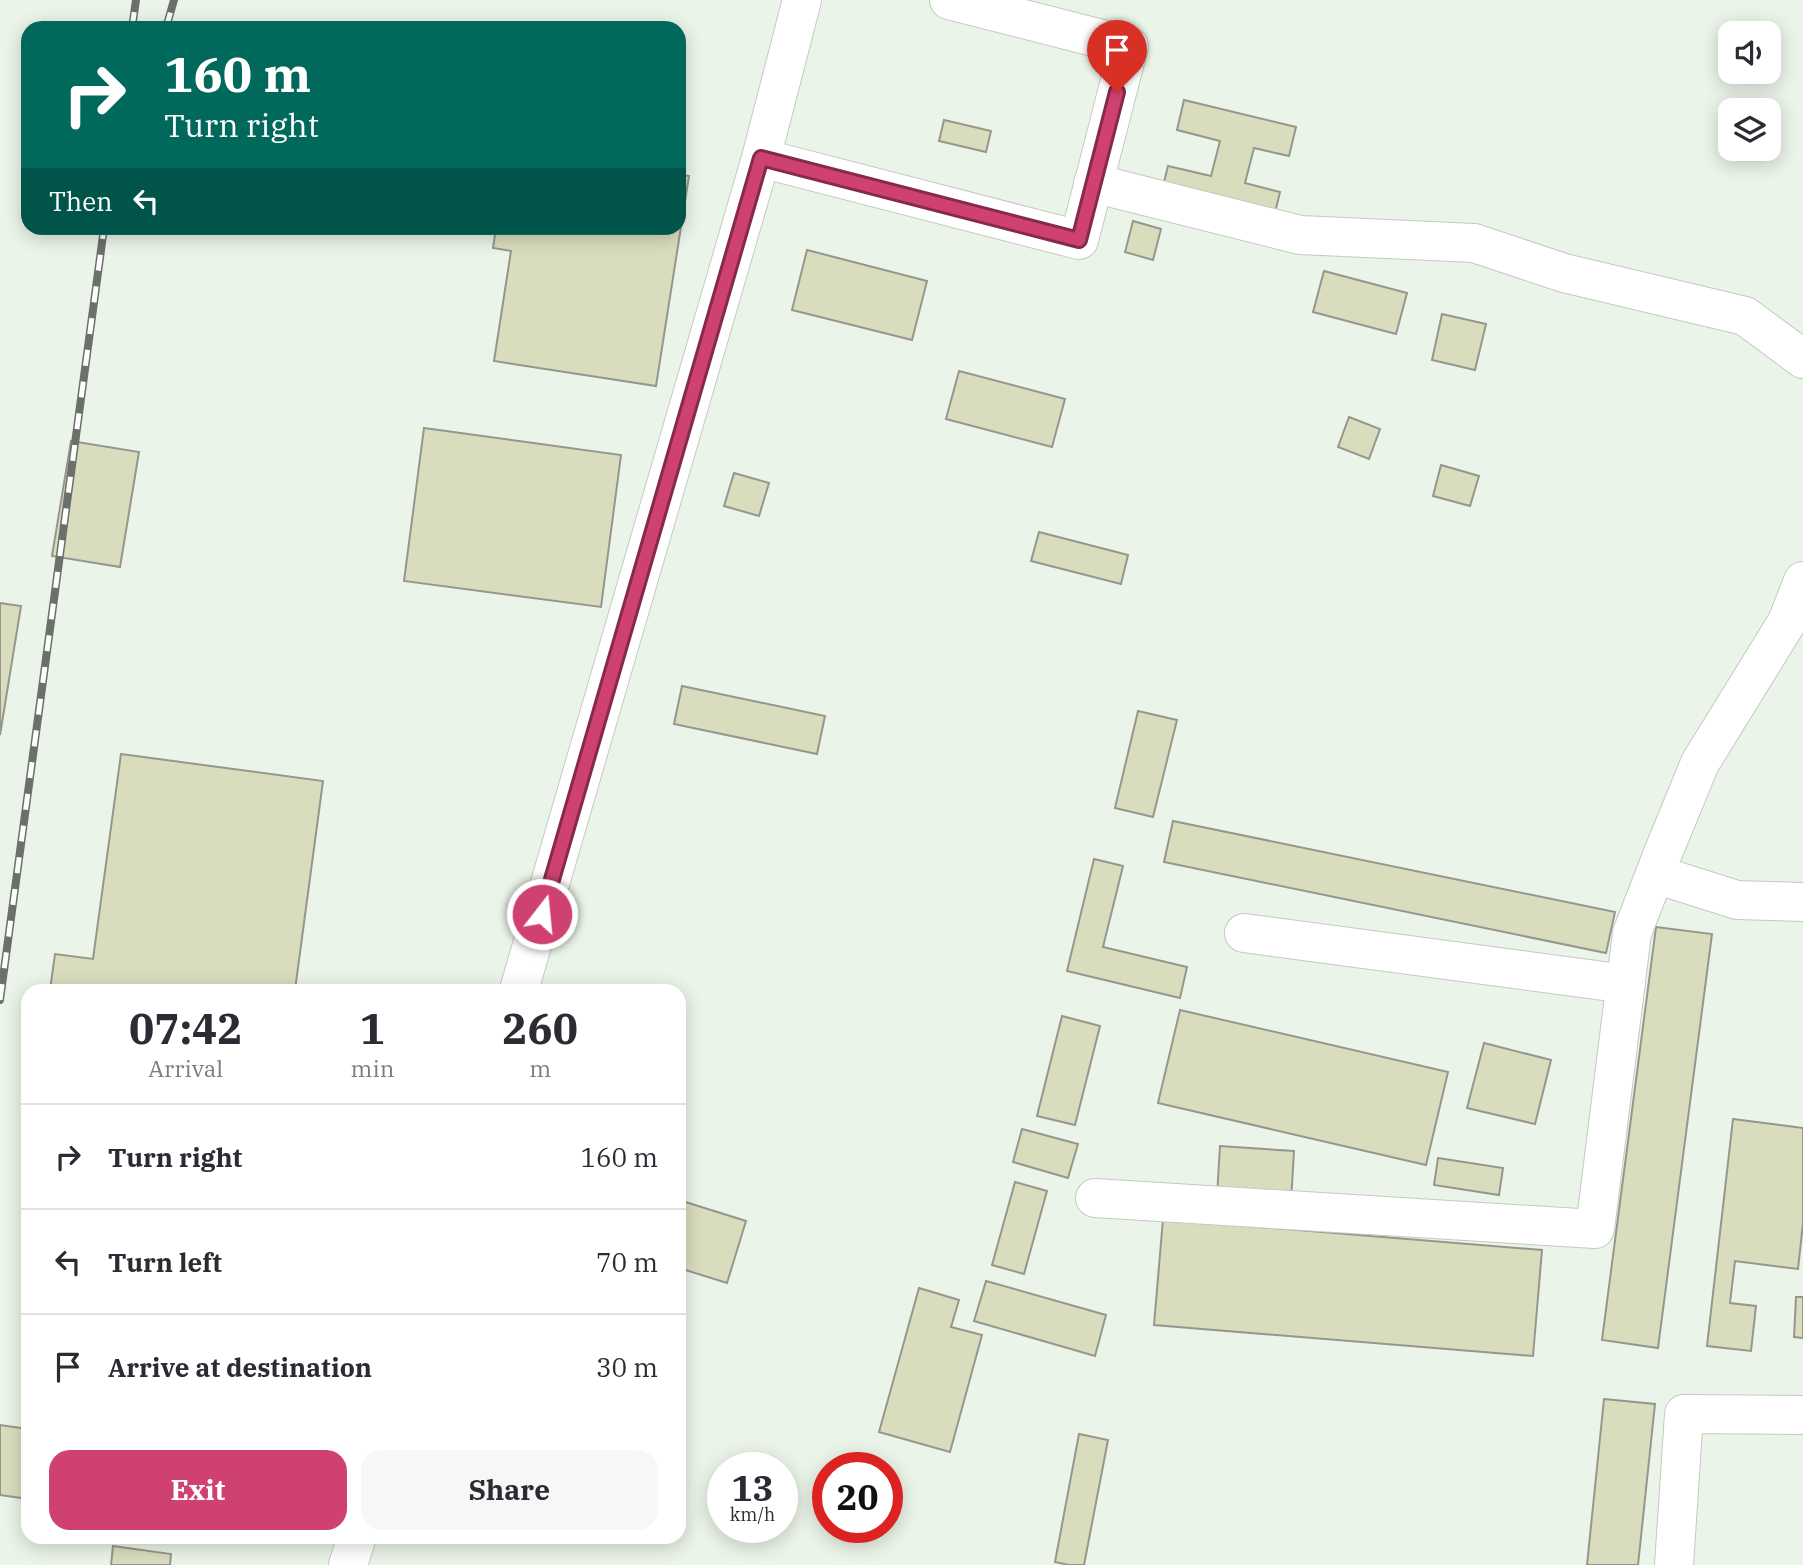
<!DOCTYPE html>
<style>
:root{--surface:#fff;--page:#f7f7f7;--text:#2b2b33;--muted:#7c7c81;--line:#e1e1e2;--accent:#ce4171}
body{margin:0;font-family:"IBM Plex Serif",serif;background:var(--page);color:var(--text);height:100vh;display:flex;flex-direction:column;font-size:26px;white-space:nowrap}
*{box-sizing:border-box;margin:0}
p{font-size:23px;color:var(--muted)}
.icon{flex:none;width:38px;height:38px;fill:none;stroke:currentColor;stroke-width:2;stroke-linecap:round;stroke-linejoin:round}
.map{position:relative;flex:1;overflow:hidden}
.drawer{position:absolute;left:21px;top:984px;width:665px;height:560px;display:flex;flex-direction:column;background:var(--surface);border-radius:21px;box-shadow:0 4px 18px #0003}
.drawer>*{flex:none}
.hud{position:absolute;left:21px;top:21px;width:665px;height:214px;border-radius:21px;box-shadow:0 4px 18px #0003;background:#00695c;color:#fff;overflow:hidden}
.tools{position:absolute;left:1718px;top:21px;display:grid;gap:14px}
.tools a{display:grid;place-items:center;width:63px;height:63px;border-radius:14px;background:var(--surface);box-shadow:0 4px 18px #0003;font-size:35px}
.speed{position:absolute;left:707px;top:1452px;display:flex;gap:14px;font-size:35px;font-weight:700;text-align:center}
.speed>*{display:grid;place-content:center;width:91px;height:91px;border-radius:50%;background:var(--surface);box-shadow:0 4px 18px #0003;line-height:1}
.speed small{font-size:18px;font-weight:400}
.speed .limit{border:10px solid #d22;background:#fff;color:#111}
.pin{position:absolute;display:grid;place-items:center;width:60px;height:60px;color:#fff;margin:-72px -30px;border-radius:50% 50% 50% 0;rotate:-45deg;box-shadow:0 0 7px #0007}
.pin .icon{rotate:45deg}
.me{position:absolute;width:77px;margin:-38px;rotate:16deg;stroke-linejoin:round;filter:drop-shadow(0 0 5px #0008)}
.turn{display:flex;align-items:center;gap:24px;height:147px;padding:0 28px;font-size:32px}
.turn .icon{width:91px;height:91px;stroke-width:2.5}
.turn b{display:block;font-size:49px;line-height:60px}
.then{display:flex;align-items:center;height:66px;padding:0 28px;background:#0003;gap:14px;font-size:26px}
.eta{display:flex;justify-content:space-evenly;align-items:center;height:119px;text-align:center}
.eta b{font-size:42px;font-weight:800;line-height:49px}
.cta{display:flex;gap:14px;margin-top:auto;padding:14px 28px}
.cta a{flex:1;height:80px;border-radius:21px;background:var(--accent);color:#fff;font-size:28px;font-weight:800;line-height:80px;text-align:center}
.cta a+a{background:var(--page);color:var(--text)}
ul{padding:0;list-style:none}
li{display:flex;align-items:center;gap:21px;height:105px;padding:0 28px;border-top:2px solid var(--line)}
li div{flex:1}
li b{display:block;font-size:26px}
li em{font-style:normal}
.map>svg:first-child{display:block}
.building{fill:#d9ddbe;stroke:#96978c;stroke-width:2}
.lines{fill:none;stroke-linecap:round;stroke-linejoin:round}
.minor-casing{stroke:#c3cbc1;stroke-width:40}
.minor{stroke:#fff;stroke-width:38}
.rail-casing{stroke:#6b706a;stroke-width:8}
.rail{stroke:#fdfffc;stroke-width:5;stroke-dasharray:16;stroke-linecap:butt}
.route-casing{stroke:#862a49;stroke-width:18}
.route{stroke:#ce4171;stroke-width:12}
</style>
<div class="map">
<svg width="1803" height="1565" viewBox="0 0 1803 1565">
<rect width="100%" height="100%" fill="#ebf4e9"/>
<!-- building -->
<path class="building" d="M1184 100 1296 127 1289 156 1254 148 1245 183 1280 192 1273 221 1161 194 1168 166 1211 176 1220 141 1177 130Z
M944 120 991 131 986 152 939 141Z
M679 174 689 176 656 386 494 361 511 251 493 248 496 228H679Z
M1133 221 1161 229 1153 260 1125 252Z
M807 250 927 281 912 340 792 310Z
M1324 271 1407 293 1396 334 1313 312Z
M1442 314 1486 324 1475 370 1432 360Z
M959 371 1065 399 1052 447 946 419Z
M1349 417 1380 429 1369 459 1338 447Z
M424 428 621 455 601 607 404 581Z
M71 441 139 452 120 567 52 556Z
M1441 465 1479 476 1470 506 1433 496Z
M734 473 769 483 759 516 724 506Z
M1039 532 1128 555 1121 584 1031 561Z
M0 603 21 606 0 735Z
M682 686 825 716 817 754 674 724Z
M1138 711 1177 720 1153 817 1115 808Z
M121 754 323 781 295 990H50L55 954 93 959Z
M1173 821 1615 912 1606 953 1164 862Z
M1094 859 1123 866 1103 947 1187 967 1180 998 1067 971Z
M1656 927 1712 934 1658 1348 1602 1340Z
M1180 1010 1448 1072 1426 1165 1158 1103Z
M1062 1016 1100 1026 1075 1125 1037 1116Z
M1484 1043 1551 1060 1535 1124 1467 1108Z
M1733 1119 1803 1128V1223L1798 1269 1735 1261 1730 1303 1756 1306 1751 1351 1707 1346Z
M1022 1129 1078 1144 1068 1178 1013 1162Z
M1220 1146 1294 1151 1291 1202 1217 1196Z
M1438 1158 1503 1168 1499 1195 1434 1185Z
M1015 1182 1047 1191 1024 1274 992 1265Z
M679 1200 746 1221 727 1283 679 1268Z
M1163 1219 1542 1250 1533 1356 1154 1325Z
M986 1281 1106 1315 1095 1356 974 1321Z
M919 1288 959 1300 951 1327 982 1335 950 1452 879 1432Z
M1796 1297H1803V1338L1794 1337Z
M1604 1399 1655 1404 1638 1565H1587Z
M0 1425 28 1429V1499L0 1495Z
M1079 1434 1108 1440 1084 1565H1069L1055 1562Z
M113 1546 171 1554 170 1565H111Z"/>
<g class="lines">
<defs>
<path id="minor" d="M761 158 1079 240 1129 46 949 0
M1093 183 1300 235 1474 243 1564 273 1745 316 1803 359
M1655 874 1737 900 1803 902
M1244 933 1626 984
M519 990 761 158 802 0
M1095 1198 1595 1229 1632 933 1663 853 1700 763 1787 622 1803 581
M348 1565 357 1536
M1674 1565 1684 1414 1803 1415"/>
</defs>
<!-- minor casing -->
<use href="#minor" class="minor-casing"/>
<!-- minor -->
<use href="#minor" class="minor"/>
<defs>
<path id="rail" d="M132 28 136 0
M166 28 174 0
M0 1000 104 228"/>
</defs>
<!-- rail casing -->
<use href="#rail" class="rail-casing"/>
<!-- rail -->
<use href="#rail" class="rail"/>
</g>
<g class="lines">
<defs>
<path id="route" d="M542 914 761 158 1079 240 1117 92"/>
</defs>
<!-- route casing -->
<use href="#route" class="route-casing"/>
<!-- route -->
<use href="#route" class="route"/>
</g>
</svg>
<div class="tools">
<a><svg class="icon" aria-label="sound" viewBox="0 0 24 24"><path d="M4 9h4l5-4v14l-5-4H4zM17 9q2 3 0 6"/></svg></a>
<a><svg class="icon" aria-label="layers" viewBox="0 0 24 24"><path d="M12 4l9 5-9 5-9-5zM3 14l9 5 9-5"/></svg></a>
</div>
<div class="speed"><div>13<small>km/h</small></div><div class="limit">20</div></div>
<div class="pin" style="left:1117px;top:92px;background:#d93025"><svg class="icon" aria-label="arrive" viewBox="0 0 24 24"><path d="M6 21V4h12l-3 4 3 4H6"/></svg></div>
<svg class="me" style="left:542px;top:914px" viewBox="-20 -20 40 40"><circle r="17" fill="#ce4171" stroke="#fff" stroke-width="3"/><path d="M0-11L8 9 0 5-8 9z" fill="#fff"/></svg>
<div class="hud">
<div class="turn"><svg class="icon" aria-label="right" viewBox="0 0 24 24"><path d="M7 20v-9h11M14 6l5 5-5 5"/></svg><div><b>160 m</b>Turn right</div></div>
<div class="then">Then<svg class="icon" aria-label="left" viewBox="0 0 24 24"><path d="M17 20v-9H6M10 6l-5 5 5 5"/></svg></div>
</div>
<section class="drawer">
<div class="eta">
<div><b>07:42</b><p>Arrival</p></div>
<div><b>1</b><p>min</p></div>
<div><b>260</b><p>m</p></div>
</div>
<ul>
<li><svg class="icon" aria-label="right" viewBox="0 0 24 24"><path d="M7 20v-9h11M14 6l5 5-5 5"/></svg><div><b>Turn right</b></div><em>160 m</em></li>
<li><svg class="icon" aria-label="left" viewBox="0 0 24 24"><path d="M17 20v-9H6M10 6l-5 5 5 5"/></svg><div><b>Turn left</b></div><em>70 m</em></li>
<li><svg class="icon" aria-label="arrive" viewBox="0 0 24 24"><path d="M6 21V4h12l-3 4 3 4H6"/></svg><div><b>Arrive at destination</b></div><em>30 m</em></li>
</ul>
<div class="cta"><a>Exit</a><a>Share</a></div>
</section>
</div>
